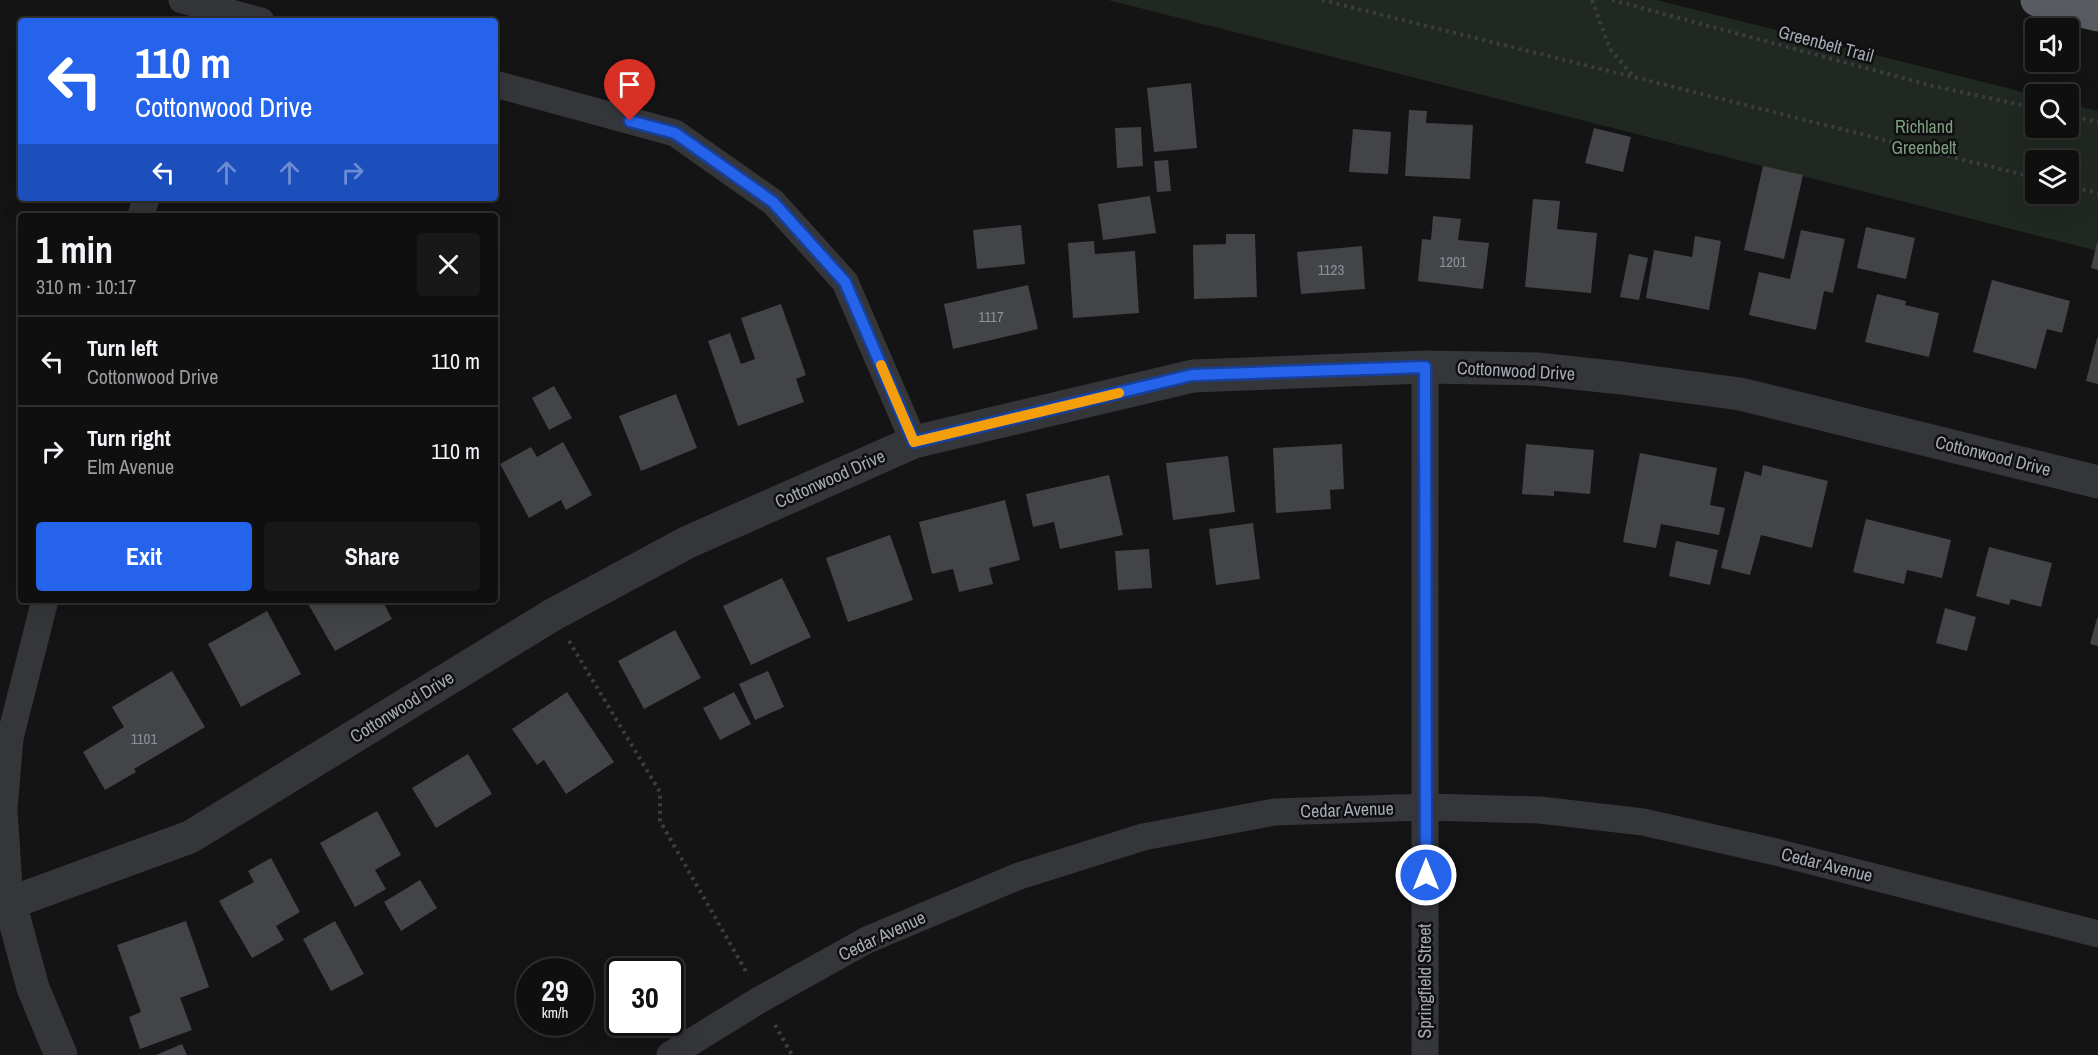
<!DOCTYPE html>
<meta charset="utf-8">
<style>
:root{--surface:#0f0f10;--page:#181819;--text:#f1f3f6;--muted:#9b9c9f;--line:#2f2f30;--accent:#2563eb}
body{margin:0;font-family:"Archivo Narrow",sans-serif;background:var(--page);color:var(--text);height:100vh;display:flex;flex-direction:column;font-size:22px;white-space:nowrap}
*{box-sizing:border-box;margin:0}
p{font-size:20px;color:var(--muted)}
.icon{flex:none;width:33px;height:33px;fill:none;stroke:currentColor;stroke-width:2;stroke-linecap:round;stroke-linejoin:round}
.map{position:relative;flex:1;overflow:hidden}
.side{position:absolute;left:18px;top:213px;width:480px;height:390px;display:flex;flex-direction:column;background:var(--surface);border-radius:6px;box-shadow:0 6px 24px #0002,0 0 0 2px var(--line)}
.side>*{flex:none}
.hud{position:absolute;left:18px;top:18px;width:480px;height:183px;border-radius:6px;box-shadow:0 6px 24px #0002,0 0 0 2px var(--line);background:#2563eb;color:#fff;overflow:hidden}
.buttons{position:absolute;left:2025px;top:18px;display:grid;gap:12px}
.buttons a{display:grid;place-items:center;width:54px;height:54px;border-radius:6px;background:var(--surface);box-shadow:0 6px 24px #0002,0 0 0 2px var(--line);font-size:30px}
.speed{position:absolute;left:516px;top:958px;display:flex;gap:12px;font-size:30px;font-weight:700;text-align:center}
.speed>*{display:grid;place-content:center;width:78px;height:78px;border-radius:50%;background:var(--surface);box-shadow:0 6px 24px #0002,0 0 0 2px var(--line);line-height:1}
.speed small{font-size:15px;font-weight:400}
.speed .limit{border:3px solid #111;border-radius:9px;background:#fff;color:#111}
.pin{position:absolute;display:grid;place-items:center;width:51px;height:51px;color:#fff;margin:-62px -26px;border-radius:50% 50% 50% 0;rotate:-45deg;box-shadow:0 0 6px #0007}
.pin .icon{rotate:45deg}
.me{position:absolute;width:66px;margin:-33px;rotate:0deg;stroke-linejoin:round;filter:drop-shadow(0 0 4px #0008)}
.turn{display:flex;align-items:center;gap:21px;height:126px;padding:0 18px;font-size:27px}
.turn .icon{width:78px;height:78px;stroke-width:2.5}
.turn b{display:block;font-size:42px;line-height:51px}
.lanes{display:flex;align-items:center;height:57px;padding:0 18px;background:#0003;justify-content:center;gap:30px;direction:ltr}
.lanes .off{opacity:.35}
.round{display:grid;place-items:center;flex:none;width:63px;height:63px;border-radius:6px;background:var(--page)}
.headline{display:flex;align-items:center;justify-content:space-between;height:102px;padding:0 18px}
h1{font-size:36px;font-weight:700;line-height:45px}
.action{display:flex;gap:12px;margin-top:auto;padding:12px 18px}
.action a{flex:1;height:69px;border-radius:6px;background:var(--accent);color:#fff;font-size:24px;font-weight:700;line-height:69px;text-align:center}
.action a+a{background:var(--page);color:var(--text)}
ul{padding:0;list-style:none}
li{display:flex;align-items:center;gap:18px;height:90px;padding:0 18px;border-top:2px solid var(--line)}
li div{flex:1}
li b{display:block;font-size:22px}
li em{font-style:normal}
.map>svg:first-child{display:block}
.green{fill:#202821;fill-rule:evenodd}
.building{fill:#434448}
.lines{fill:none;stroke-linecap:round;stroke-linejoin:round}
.path{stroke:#3b3d41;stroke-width:4;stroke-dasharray:3 4.5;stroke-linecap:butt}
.minor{stroke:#35363a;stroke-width:27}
.tertiary{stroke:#35363a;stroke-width:33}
.trunk{stroke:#595c62;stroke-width:33}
.route-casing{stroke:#184099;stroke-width:15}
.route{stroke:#2563eb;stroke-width:10}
.slow{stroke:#f59e0b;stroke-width:10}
.labels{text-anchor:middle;stroke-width:5;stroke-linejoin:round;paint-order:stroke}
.number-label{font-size:15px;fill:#8d909a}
.street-label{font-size:18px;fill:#a6aab5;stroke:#0f0f10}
.park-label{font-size:18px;fill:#7e9f82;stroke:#0f0f10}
</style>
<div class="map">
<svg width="2098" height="1055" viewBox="0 0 2098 1055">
<rect width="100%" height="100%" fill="#141415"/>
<!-- green -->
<path class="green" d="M1108 0H1656L2035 95 2036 128H2068L2069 104 2098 111V251ZM2036 160H2068V194H2036Z"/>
<!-- building -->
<path class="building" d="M1191 83 1197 148 1154 152 1147 88Z
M1409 110 1427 111 1426 123 1473 125 1470 179 1405 176Z
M1141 127 1143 166 1117 168 1115 128Z
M1594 128 1631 137 1623 172 1585 163Z
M1353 129 1391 132 1388 174 1349 172Z
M1168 160 1171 191 1157 192 1154 161Z
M1763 166 1803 175 1784 259 1744 250Z
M1150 196 1156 233 1103 240 1098 204Z
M1533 199 1560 201 1557 229 1597 233 1591 293 1525 287Z
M1433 216 1461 219 1458 240 1489 243 1483 289 1418 281 1422 239 1431 240Z
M1021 225 1025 264 977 269 973 230Z
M1866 227 1915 238 1906 279 1857 268Z
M1801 230 1845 239 1833 293 1824 291 1816 330 1749 315 1759 272 1790 279Z
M1226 234H1255L1257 297 1194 299 1193 245 1226 244Z
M1695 236 1721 241 1709 310 1646 298 1654 250 1692 257Z
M1094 241 1095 254 1135 251 1139 313 1073 318 1068 243Z
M2097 243H2098V270L2091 268Z
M1362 246 1365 289 1301 294 1297 252Z
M1629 254 1648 258 1639 300 1620 297Z
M1992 280 2070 301 2062 333 2047 329 2036 369 1973 352Z
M1028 285 1038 329 953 349 944 304Z
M1877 294 1906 301 1905 305 1939 313 1929 357 1865 342Z
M781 304 806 375 796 379 804 402 738 426 708 341 730 333 741 364 755 359 741 318Z
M2097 338H2098V384L2086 381Z
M554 386 572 418 549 430 532 398Z
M676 394 697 448 641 471 619 416Z
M563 442 592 495 566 510 561 500 529 518 500 464 531 447 537 457Z
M1342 444 1344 489 1330 490 1331 509 1276 513 1273 448Z
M1526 444 1594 450 1590 494 1554 491V496L1522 494Z
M1640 453 1717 468 1710 505 1725 508 1719 535 1661 524 1656 548 1623 542Z
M1228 456 1235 512 1173 520 1166 463Z
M1763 465 1828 481 1812 548 1761 535 1750 575 1721 568 1745 471 1761 476Z
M1109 475 1123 535 1060 549 1054 522 1033 527 1026 494Z
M1005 500 1020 560 989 568 993 584 959 592 953 569 932 574 919 522Z
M1866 519 1951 540 1942 578 1907 570 1904 584 1853 572Z
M1253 523 1260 579 1216 585 1209 529Z
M890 535 913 600 848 622 826 558Z
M1676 541 1718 550 1710 585 1669 576Z
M1989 547 2052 563 2041 607 2011 599 2009 605 1976 596Z
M1149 549 1152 588 1118 590 1115 551Z
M782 578 811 637 751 665 723 606Z
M306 600H382L392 619 335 651Z
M1945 608 1976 617 1967 651 1936 643Z
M267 611 301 674 241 707 208 644Z
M2097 618H2098V646L2090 644Z
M675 630 701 678 644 709 618 661Z
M172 671 205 727 134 769 136 772 105 790 83 752 124 727 112 707Z
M768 671 784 707 755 720 739 684Z
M567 692 614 762 566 794 544 760 537 765 512 729Z
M734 692 751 724 720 740 703 708Z
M468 754 492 794 436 828 412 788Z
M377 811 401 855 375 870 386 889 355 907 320 843Z
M271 858 300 912 276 926 284 940 252 958 219 901 254 882 248 871Z
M420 880 437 908 401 931 384 902Z
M186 921 209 987 180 998 192 1030 140 1049 129 1017 141 1012 117 945Z
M335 921 364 974 331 991 303 939Z
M182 1044 187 1055H156Z"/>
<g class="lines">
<!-- path -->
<path class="path" d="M1322 0 1633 77
M1592 0 1610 49 1634 77 2036 178
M1612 0 1933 86 2036 108
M2068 115 2098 122
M2068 186 2098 193
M569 641 660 792V821L748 975
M775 1025 792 1055"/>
<!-- minor -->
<path class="minor" d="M182 0 261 21
M495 84 675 133 773 202 845 282 914 442
M141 216 146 198
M1425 367V1055
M10 903 4 809 10 738 45 600
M670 1055 761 999 867 940 1019 876 1143 837 1275 812 1426 807 1540 810 1643 822 1776 852 2098 934"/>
<!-- tertiary -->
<path class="tertiary" d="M10 903 33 988 61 1055
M0 905 10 903 190 837 554 614 688 542 914 442 1193 376 1425 367 1537 369 1621 378 1740 394 2098 482"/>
<!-- trunk -->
<path class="trunk" d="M2037 0 2098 15"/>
</g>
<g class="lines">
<defs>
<path id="route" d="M630 121 675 133 773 202 845 282 914 442 1192 375 1425 367 1426 875"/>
</defs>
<!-- route casing -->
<use href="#route" class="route-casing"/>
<!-- route -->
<use href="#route" class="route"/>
<!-- slow -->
<path class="slow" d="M881 365 914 442 1119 393"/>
</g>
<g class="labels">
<!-- number labels -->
<g class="number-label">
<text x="1453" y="267">1201</text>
<text x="1331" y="275">1123</text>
<text x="991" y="322">1117</text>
<text x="144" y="744">1101</text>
</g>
<!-- street labels -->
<g class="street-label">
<text transform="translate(1826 44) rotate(15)" y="6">Greenbelt Trail</text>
<text transform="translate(1516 371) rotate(3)" y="6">Cottonwood Drive</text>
<text transform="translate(1993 456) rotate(14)" y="6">Cottonwood Drive</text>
<text transform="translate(830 479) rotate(-24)" y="6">Cottonwood Drive</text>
<text transform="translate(402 707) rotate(-32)" y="6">Cottonwood Drive</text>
<text transform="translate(1347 810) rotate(-2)" y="6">Cedar Avenue</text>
<text transform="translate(1827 865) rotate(14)" y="6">Cedar Avenue</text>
<text transform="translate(882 936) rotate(-25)" y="6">Cedar Avenue</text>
<text transform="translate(1425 981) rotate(-90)" y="6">Springfield Street</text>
</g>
<!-- park labels -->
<g class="park-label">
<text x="1924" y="133">Richland<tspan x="1924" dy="21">Greenbelt</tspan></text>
</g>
</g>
</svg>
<div class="buttons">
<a><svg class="icon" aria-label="sound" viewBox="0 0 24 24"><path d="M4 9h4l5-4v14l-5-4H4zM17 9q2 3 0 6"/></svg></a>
<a><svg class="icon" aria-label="search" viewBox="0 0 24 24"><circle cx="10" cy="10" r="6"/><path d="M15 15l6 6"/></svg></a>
<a><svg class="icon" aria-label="layers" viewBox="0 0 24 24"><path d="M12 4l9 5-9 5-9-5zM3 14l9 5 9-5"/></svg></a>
</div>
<div class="speed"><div>29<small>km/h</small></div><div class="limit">30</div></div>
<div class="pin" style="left:630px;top:121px;background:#d93025"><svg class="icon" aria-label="arrive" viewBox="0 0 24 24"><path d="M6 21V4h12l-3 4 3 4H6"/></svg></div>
<svg class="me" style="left:1426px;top:875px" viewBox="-20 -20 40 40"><circle r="17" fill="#2563eb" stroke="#fff" stroke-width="3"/><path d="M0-11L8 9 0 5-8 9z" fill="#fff"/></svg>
<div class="hud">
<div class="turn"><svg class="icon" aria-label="left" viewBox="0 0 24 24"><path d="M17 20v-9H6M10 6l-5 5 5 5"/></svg><div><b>110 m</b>Cottonwood Drive</div></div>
<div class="lanes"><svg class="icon" aria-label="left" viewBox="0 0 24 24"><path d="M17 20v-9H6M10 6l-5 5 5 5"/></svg><svg class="icon off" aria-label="ahead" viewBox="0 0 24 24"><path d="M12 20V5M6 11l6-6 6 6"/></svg><svg class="icon off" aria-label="ahead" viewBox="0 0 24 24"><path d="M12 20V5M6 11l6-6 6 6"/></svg><svg class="icon off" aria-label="right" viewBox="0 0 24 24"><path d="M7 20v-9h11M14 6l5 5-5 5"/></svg></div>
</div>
<section class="side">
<div class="headline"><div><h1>1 min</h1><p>310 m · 10:17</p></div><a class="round"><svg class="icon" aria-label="close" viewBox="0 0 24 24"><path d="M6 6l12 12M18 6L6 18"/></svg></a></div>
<ul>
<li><svg class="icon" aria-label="left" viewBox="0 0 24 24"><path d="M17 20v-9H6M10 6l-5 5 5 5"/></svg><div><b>Turn left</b><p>Cottonwood Drive</p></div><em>110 m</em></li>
<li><svg class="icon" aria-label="right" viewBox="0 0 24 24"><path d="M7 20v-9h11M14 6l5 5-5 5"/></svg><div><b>Turn right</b><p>Elm Avenue</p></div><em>110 m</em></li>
</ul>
<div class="action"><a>Exit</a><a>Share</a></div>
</section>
</div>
